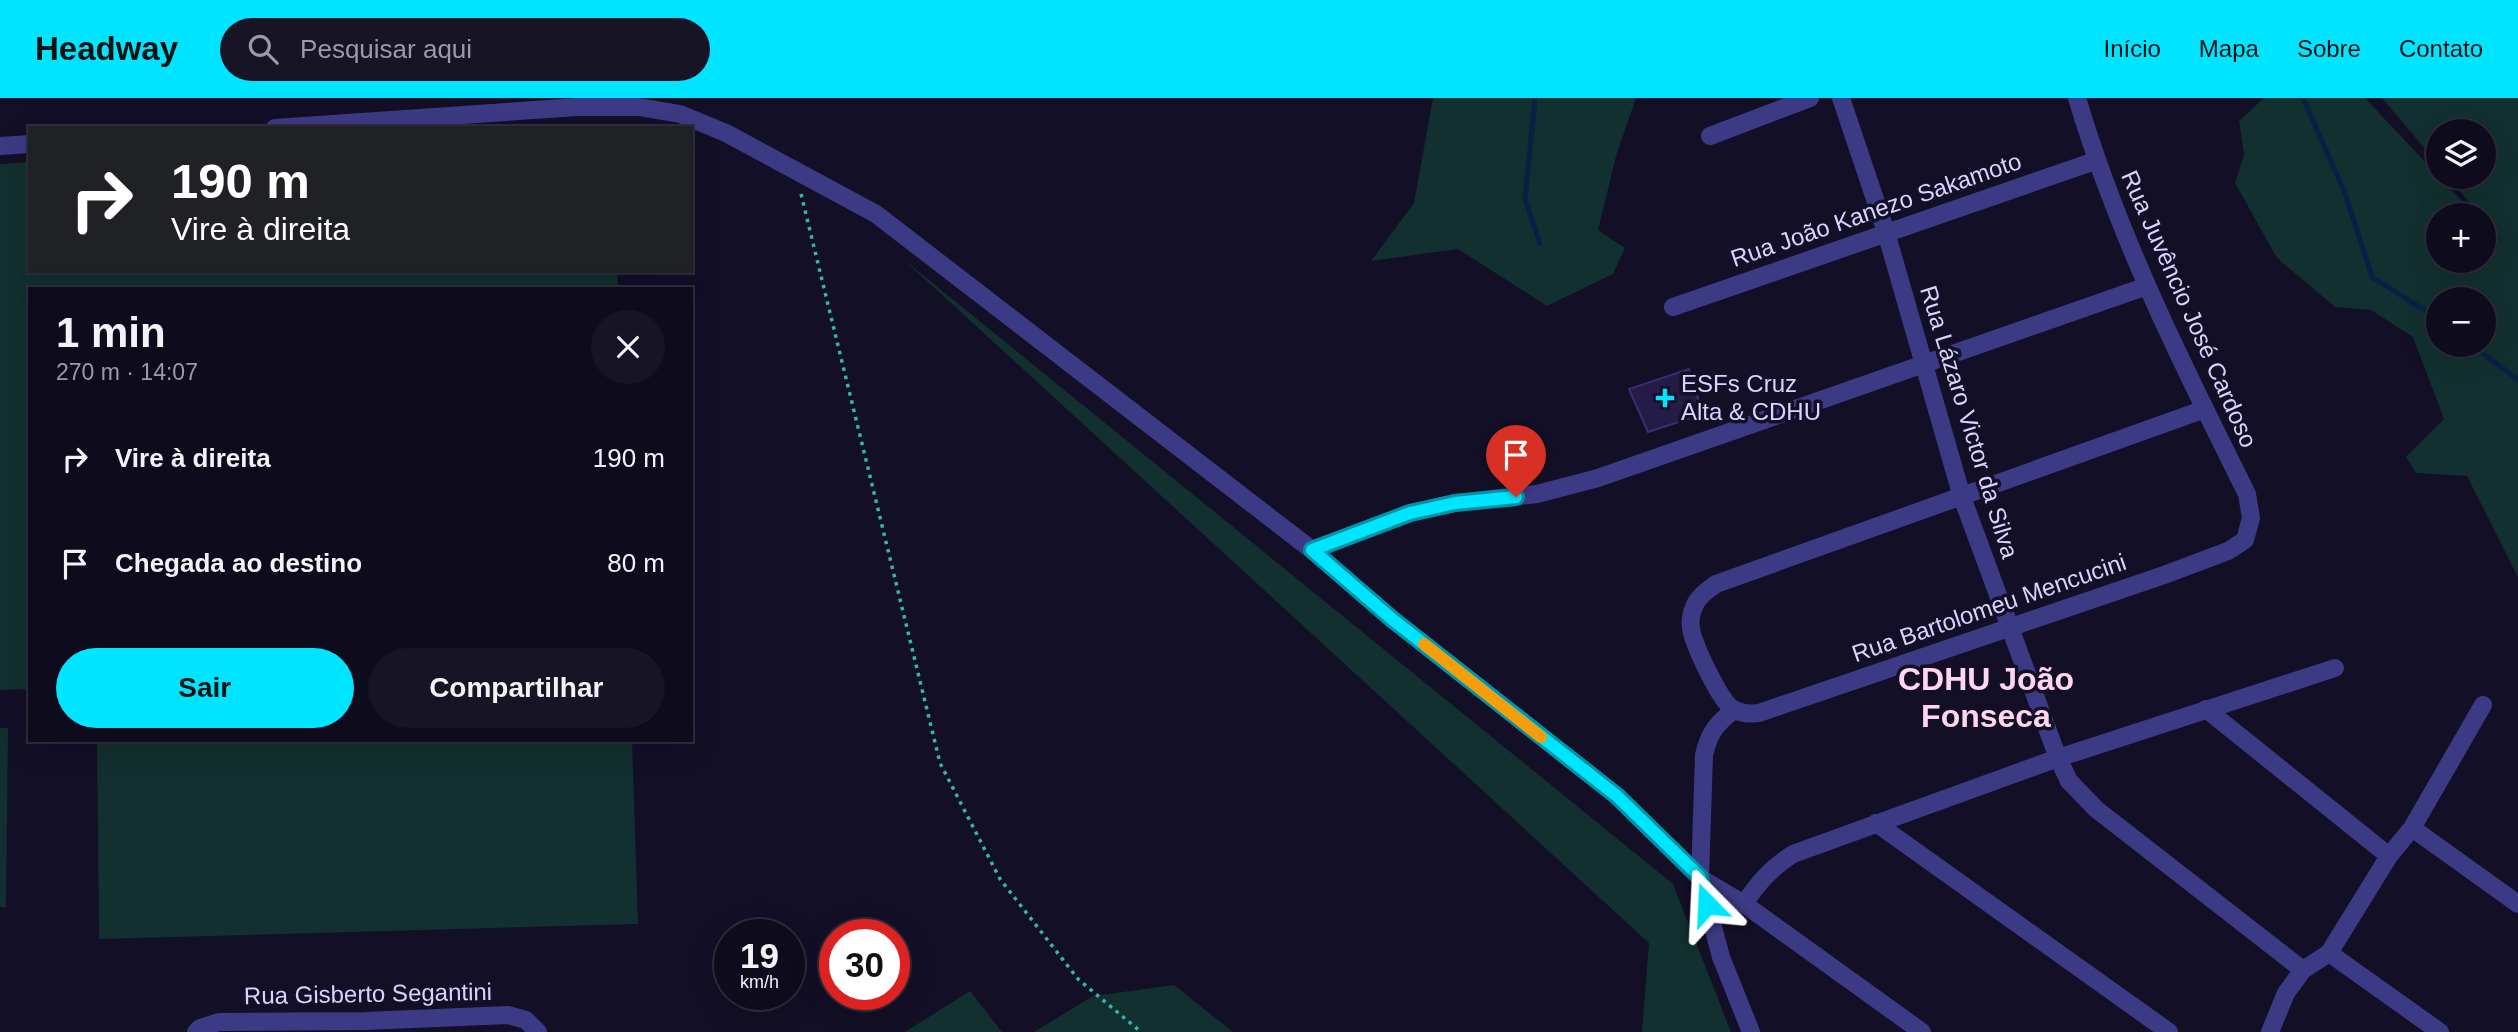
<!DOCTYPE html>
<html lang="pt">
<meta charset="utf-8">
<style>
:root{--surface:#0e0b1c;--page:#171425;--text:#f1f3f6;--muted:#9b9ba3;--line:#2e2b3b;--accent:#00e5ff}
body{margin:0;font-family:Helvetica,sans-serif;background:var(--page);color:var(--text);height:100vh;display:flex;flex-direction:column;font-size:26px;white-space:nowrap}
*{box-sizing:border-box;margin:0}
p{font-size:23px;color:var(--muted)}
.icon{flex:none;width:38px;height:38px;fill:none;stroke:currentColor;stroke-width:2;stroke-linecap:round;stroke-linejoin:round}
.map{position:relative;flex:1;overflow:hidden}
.details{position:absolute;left:28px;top:189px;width:665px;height:455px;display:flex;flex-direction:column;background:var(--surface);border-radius:0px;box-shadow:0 7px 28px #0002,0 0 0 2px var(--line)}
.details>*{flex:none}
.banner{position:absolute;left:28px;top:28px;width:665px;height:147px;border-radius:0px;box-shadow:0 7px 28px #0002,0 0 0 2px var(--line);background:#202124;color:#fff;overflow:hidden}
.tools{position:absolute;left:2426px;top:21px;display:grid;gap:14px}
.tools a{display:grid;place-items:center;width:70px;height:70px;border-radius:50%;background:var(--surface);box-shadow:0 7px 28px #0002,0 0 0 2px var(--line);font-size:35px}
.speed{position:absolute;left:714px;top:821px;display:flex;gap:14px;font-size:35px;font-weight:700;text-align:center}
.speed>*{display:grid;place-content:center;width:91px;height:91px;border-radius:50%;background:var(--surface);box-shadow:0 7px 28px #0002,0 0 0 2px var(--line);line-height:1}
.speed small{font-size:18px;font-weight:400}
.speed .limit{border:10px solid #d22;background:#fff;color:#111}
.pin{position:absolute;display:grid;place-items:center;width:60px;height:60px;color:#fff;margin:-72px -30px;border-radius:50% 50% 50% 0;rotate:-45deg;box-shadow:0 0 7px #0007}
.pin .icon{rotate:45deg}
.me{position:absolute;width:77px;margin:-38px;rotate:339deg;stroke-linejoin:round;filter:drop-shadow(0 0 5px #0008)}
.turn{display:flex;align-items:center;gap:24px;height:147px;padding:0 28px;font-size:32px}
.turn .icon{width:91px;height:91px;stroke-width:2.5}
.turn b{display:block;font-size:49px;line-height:60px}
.round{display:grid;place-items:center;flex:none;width:74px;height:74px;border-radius:37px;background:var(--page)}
.headline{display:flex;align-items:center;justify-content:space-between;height:119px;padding:0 28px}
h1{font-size:42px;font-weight:800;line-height:52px}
.primary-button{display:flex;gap:14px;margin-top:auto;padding:14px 28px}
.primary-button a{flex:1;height:80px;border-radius:42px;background:var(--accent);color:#111;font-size:28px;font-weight:800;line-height:80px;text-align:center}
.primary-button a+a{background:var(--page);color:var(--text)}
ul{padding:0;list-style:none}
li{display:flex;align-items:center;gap:21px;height:105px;padding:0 28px}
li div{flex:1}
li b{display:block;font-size:26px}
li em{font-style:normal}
header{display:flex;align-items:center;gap:42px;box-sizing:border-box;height:98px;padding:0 35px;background:var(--accent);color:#111}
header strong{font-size:33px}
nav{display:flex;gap:38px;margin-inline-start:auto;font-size:24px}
.search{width:490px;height:63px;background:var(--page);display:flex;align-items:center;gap:18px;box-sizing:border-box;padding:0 24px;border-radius:38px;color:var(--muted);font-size:26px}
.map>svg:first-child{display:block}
.green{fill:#12302f;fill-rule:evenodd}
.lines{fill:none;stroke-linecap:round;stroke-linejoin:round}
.stream{stroke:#0a1f44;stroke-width:5}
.building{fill:#241b47;stroke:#3b2d73;stroke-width:2}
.path{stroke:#2fb8b0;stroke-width:3.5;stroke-dasharray:3.5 5;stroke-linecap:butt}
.street{stroke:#3d3a85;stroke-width:18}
.route-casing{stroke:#0095a6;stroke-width:18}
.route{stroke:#00e5ff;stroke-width:12}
.slow{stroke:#f59e0b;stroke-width:12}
.poi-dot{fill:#00e5ff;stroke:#130f26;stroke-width:2.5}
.labels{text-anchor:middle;stroke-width:7;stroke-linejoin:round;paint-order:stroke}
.street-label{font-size:24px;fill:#d9d4ff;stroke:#130f26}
.poi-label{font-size:24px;fill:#d9d4ff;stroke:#130f26;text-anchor:start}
.district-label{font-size:32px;font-weight:bold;fill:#ffd6f0;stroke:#130f26}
</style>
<header>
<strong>Headway</strong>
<div class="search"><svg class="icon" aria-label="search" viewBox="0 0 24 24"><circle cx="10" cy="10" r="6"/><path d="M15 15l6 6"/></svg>Pesquisar aqui</div>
<nav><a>Início</a><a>Mapa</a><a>Sobre</a><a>Contato</a></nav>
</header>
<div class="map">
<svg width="2518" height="934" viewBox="0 0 2518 934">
<rect width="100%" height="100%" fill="#130f26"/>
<!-- green -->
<path class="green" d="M1433 0H1636L1616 58 1598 132 1625 150 1613 176 1547 208 1458 151 1371 163 1414 105Z
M2264 0H2365L2475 117H2438V163H2483V125L2505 148 2483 121V117H2480L2448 79H2483V33H2438V66L2382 0H2518V479L2467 378 2416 375 2406 359 2444 321 2413 239 2371 212 2335 209 2277 160 2235 85 2244 57 2239 23ZM2483 201V247H2438V201Z
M30 64V173H617L618 191H30V591L0 592V66Z
M903 161 1673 786 1731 934H1642L1649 845Z
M0 630H8L6 809H0Z
M97 642H632L638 826 99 841Z
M1174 887 1233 934H1034L1093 898Z
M970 893 1002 934H905Z"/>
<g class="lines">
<!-- stream -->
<path class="stream" d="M1535 0 1525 101 1540 145
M2303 0 2345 95 2372 179 2438 221
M2472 247 2518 282"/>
</g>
<!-- building -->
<path class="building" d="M1689 271 1703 316 1648 334 1629 291Z"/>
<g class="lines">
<!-- path -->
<path class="path" d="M801 96 940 665 1000 781 1078 881 1141 934"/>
<!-- street -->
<path class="street" d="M1841 0 1886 134 1962 399 2058 660 2069 683 2096 711 2303 872
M2077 0C2118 138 2183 268 2247 396L2251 420 2245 442 2228 453 2164 477 1759 615C1750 616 1741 616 1733 611 1720 603 1693 546 1691 530 1690 524 1691 515 1694 509 1698 498 1708 492 1716 486L2205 311
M275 30 578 9H639L680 16 726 35 876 116 1312 452 1392 521 1617 698 1700 780 1744 806 1922 934
M1710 38 1810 0
M0 48 30 46
M1673 209 2095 63
M1312 452 1410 415 1455 405 1537 396 1598 380 2147 188
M2206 611 2389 758
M1734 612C1716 626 1709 635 1704 657L1700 780 1721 859 1751 934
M1876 725 2169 934
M2412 730 2518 806
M1744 806C1758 785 1771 770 1793 756L2058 660 2335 570
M2329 855 2440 934
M196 934 200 930 219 924 366 923 508 917 526 922 538 934
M2270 934 2286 895 2303 872 2329 855 2389 758 2412 730 2483 607"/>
</g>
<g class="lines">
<defs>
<path id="route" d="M1516 399 1455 405 1410 415 1312 452 1392 521 1617 698 1700 779 1707 806"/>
</defs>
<!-- route casing -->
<use href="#route" class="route-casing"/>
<!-- route -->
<use href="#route" class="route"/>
<!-- slow -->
<path class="slow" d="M1424 546 1541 639"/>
</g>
<!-- markers -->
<path class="poi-dot" d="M1661.5 289.5h7v7h7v7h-7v7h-7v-7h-7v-7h7z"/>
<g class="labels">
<!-- street labels -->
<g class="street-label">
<text transform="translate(1876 112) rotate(-19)" y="8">Rua João Kanezo Sakamoto</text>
<text transform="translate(2189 211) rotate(66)" y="8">Rua Juvêncio José Cardoso</text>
<text transform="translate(1969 324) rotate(73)" y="8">Rua Lázaro Victor da Silva</text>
<text transform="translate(1989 510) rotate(-19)" y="8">Rua Bartolomeu Mencucini</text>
<text transform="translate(368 896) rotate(-1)" y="8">Rua Gisberto Segantini</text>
</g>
<!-- poi labels -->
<g class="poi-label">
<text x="1681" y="294">ESFs Cruz<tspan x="1681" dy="28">Alta &amp; CDHU</tspan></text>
</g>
<!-- district labels -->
<g class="district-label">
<text x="1986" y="592">CDHU João<tspan x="1986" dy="37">Fonseca</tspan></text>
</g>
</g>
</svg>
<div class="tools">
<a><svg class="icon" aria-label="layers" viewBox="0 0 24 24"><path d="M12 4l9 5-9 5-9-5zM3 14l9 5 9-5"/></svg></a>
<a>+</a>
<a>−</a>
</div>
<div class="speed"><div>19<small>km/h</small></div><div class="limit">30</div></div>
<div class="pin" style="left:1516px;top:399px;background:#d93025"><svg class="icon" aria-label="arrive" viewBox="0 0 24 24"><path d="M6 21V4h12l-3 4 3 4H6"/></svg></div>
<svg class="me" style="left:1707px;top:806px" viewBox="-20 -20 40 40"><path d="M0-17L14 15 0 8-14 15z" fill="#00e5ff" stroke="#fff" stroke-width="4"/></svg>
<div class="banner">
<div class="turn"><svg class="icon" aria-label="right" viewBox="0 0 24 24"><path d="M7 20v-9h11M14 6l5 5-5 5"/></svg><div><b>190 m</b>Vire à direita</div></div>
</div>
<section class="details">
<div class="headline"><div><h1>1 min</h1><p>270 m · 14:07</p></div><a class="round"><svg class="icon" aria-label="close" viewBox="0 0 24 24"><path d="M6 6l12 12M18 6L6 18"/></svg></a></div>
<ul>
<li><svg class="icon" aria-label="right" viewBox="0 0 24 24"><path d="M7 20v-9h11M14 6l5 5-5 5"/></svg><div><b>Vire à direita</b></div><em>190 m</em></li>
<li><svg class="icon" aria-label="arrive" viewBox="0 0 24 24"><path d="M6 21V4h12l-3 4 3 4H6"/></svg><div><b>Chegada ao destino</b></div><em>80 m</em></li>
</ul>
<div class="primary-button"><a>Sair</a><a>Compartilhar</a></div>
</section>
</div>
